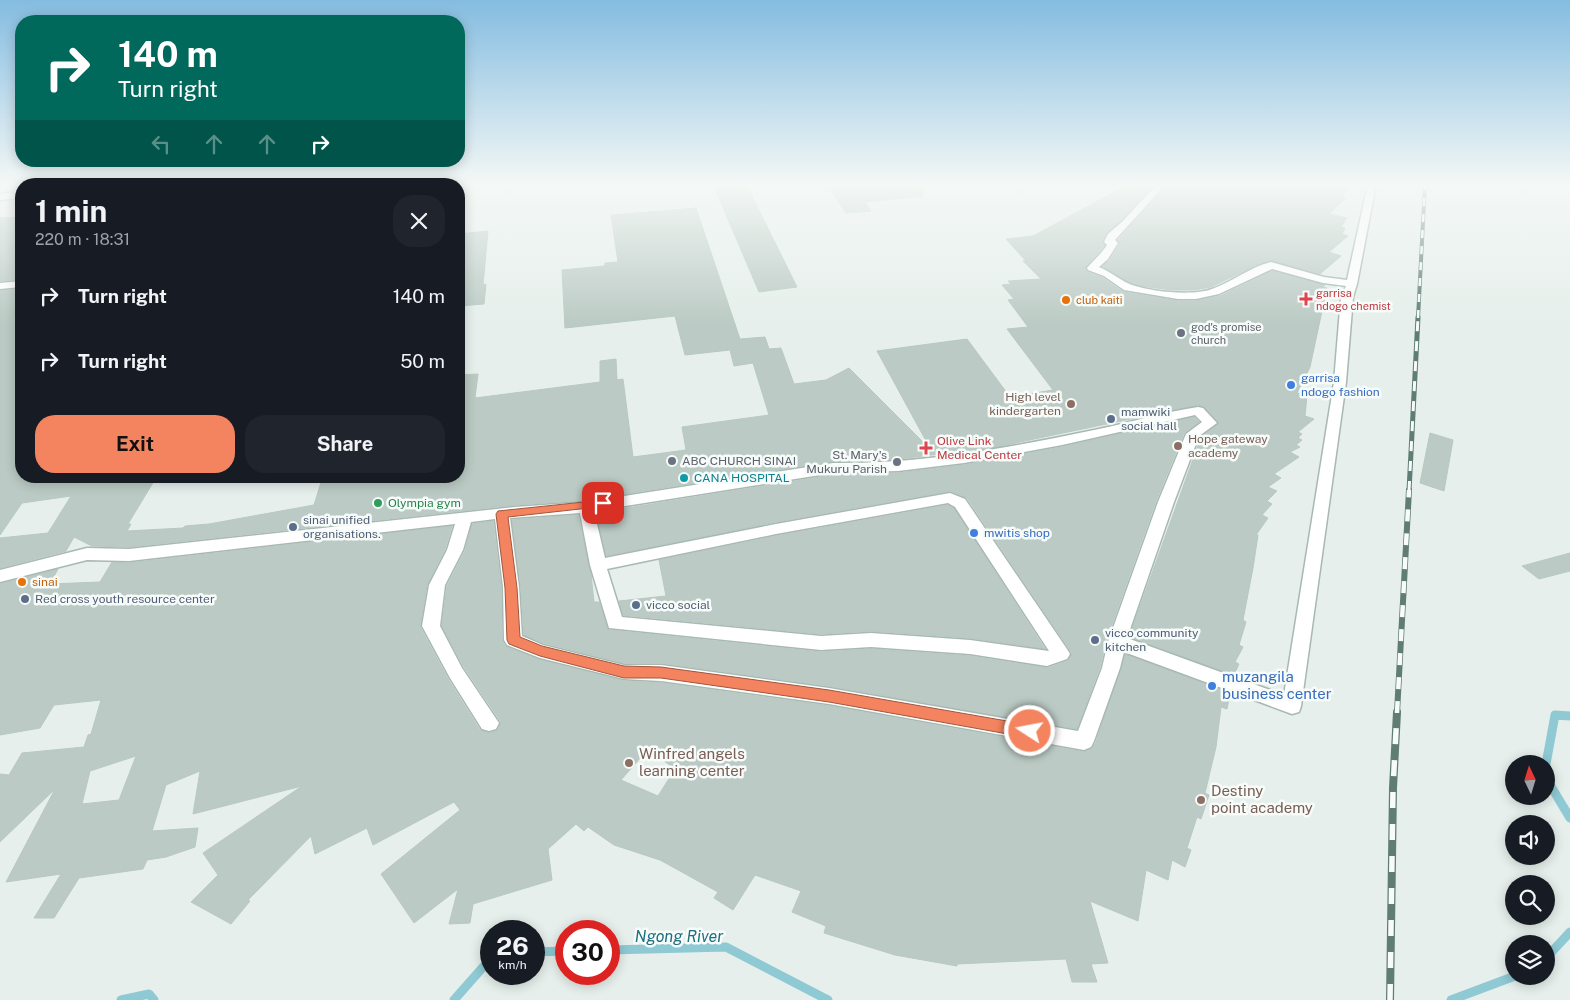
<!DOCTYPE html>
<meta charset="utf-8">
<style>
:root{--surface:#171b24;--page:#20242c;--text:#f1f3f6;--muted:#9ea1a6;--accent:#f4845f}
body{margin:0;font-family:"Public Sans",sans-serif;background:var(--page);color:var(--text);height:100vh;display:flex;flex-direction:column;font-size:19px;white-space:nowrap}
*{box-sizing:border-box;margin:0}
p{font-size:16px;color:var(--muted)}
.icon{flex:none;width:28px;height:28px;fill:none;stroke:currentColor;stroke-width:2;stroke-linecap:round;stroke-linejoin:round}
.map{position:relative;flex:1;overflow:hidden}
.sheet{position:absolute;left:15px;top:178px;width:450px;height:305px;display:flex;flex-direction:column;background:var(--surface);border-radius:20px;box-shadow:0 2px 12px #0003}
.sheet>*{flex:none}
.hud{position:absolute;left:15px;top:15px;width:450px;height:152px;border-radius:20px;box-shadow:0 2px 12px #0003;background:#00695c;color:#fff;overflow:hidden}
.needle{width:32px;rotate:356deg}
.fabs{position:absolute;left:1505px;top:755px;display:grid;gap:10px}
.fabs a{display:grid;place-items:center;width:50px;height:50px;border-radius:50%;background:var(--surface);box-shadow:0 2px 12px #0003;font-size:25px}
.speed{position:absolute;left:480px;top:920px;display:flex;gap:10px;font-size:25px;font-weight:700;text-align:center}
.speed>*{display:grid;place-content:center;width:65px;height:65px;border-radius:50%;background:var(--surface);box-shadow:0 2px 12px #0003;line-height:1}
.speed small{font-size:12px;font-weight:400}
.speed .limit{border:8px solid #d22;background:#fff;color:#111}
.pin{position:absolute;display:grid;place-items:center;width:42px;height:42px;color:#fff;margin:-21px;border-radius:10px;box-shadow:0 2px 8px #0006}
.me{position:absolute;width:55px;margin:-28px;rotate:281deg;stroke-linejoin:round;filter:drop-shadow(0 0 4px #0008)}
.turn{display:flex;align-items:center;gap:18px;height:105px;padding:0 20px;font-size:22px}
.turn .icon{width:65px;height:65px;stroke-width:2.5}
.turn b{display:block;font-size:35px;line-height:42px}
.lanes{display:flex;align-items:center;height:48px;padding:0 20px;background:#0003;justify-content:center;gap:25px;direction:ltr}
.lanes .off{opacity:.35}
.round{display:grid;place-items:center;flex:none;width:52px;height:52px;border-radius:20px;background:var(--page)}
.summary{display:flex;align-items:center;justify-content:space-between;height:85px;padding:0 20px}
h1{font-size:30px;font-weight:700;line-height:38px}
.action{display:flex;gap:10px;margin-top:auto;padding:10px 20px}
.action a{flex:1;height:58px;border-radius:20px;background:var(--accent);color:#111;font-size:20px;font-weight:700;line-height:58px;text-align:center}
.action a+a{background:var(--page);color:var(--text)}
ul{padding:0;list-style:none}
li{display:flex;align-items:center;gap:15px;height:65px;padding:0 20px}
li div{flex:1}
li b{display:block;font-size:19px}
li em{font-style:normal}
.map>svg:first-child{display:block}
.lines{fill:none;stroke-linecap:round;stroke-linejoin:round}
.stream{stroke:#8ec9d4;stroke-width:9}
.building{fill:#bbcac4;stroke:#b8c9c2;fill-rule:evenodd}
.street-casing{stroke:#a8b8b2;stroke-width:3}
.secondary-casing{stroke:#a4bbb3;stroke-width:3}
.street{fill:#fff;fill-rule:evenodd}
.secondary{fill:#fff;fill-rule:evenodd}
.rail-far3-casing{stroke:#5f7d75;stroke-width:4}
.rail-far2-casing{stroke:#5f7d75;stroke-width:5}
.rail-far1-casing{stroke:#5f7d75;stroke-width:6}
.rail-casing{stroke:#5f7d75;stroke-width:8}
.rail-far3{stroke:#f7fbf9;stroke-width:2.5;stroke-dasharray:8;stroke-linecap:butt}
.rail-far2{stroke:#f7fbf9;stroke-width:3;stroke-dasharray:10;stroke-linecap:butt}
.rail-far1{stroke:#f7fbf9;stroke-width:4.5;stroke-dasharray:12;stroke-linecap:butt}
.rail{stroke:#f7fbf9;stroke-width:5.5;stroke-dasharray:16;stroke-linecap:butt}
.route{fill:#f4845f;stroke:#9f563e}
.health-dot{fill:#e0444e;stroke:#f7fbf9;stroke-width:2}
.food-dot{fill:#e8710a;stroke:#f7fbf9;stroke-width:2}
.worship-dot{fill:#6b7280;stroke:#f7fbf9;stroke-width:2}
.shop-dot{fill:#3f7fe0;stroke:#f7fbf9;stroke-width:2}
.education-dot{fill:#8d6e63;stroke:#f7fbf9;stroke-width:2}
.service-dot{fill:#5c6f8a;stroke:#f7fbf9;stroke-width:2}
.culture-dot{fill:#0f9aa8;stroke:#f7fbf9;stroke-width:2}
.leisure-dot{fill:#2e9e5b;stroke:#f7fbf9;stroke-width:2}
.labels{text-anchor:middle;stroke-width:5;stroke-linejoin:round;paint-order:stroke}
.far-health-label{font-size:11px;fill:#be3a42;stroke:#f7fbf9;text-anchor:start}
.far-food-label{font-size:11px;fill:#c56008;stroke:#f7fbf9;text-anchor:start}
.far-worship-label{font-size:11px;fill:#5b616d;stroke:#f7fbf9;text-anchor:start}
.shop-label{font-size:12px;fill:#366cbe;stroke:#f7fbf9;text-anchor:start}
.education-label{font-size:12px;fill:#785e54;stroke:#f7fbf9;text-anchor:end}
.service-label{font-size:12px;fill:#4e5e75;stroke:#f7fbf9;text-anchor:start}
.health-label{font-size:12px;fill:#be3a42;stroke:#f7fbf9;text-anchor:start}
.worship-label{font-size:12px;fill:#5b616d;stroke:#f7fbf9;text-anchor:end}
.culture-label{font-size:12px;fill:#0d838f;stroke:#f7fbf9;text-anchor:start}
.leisure-label{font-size:12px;fill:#27864d;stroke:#f7fbf9;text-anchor:start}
.food-label{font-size:12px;fill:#c56008;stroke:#f7fbf9;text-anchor:start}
.near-shop-label{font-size:15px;fill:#366cbe;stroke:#f7fbf9;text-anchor:start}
.near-education-label{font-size:15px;fill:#785e54;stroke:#f7fbf9;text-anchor:start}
.near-water-label{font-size:16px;font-style:italic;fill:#1c6f80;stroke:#f7fbf9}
</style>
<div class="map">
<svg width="1570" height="1000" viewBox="0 0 1570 1000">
<rect width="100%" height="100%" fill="#e6efeb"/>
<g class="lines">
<!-- stream -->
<path class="stream" d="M1546 764 1555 715 1570 716
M1546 778 1570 818
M609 950 726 947 828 1000
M534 952 566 951
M1546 958 1570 932
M121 1000 149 994 154 1000
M454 1000 491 958
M1451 1000 1515 976"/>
</g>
<!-- building -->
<path class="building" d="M713 184H746L797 287 759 292Z
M827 184H922L923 196 865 202 871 211 846 213Z
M1129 184H1154L1122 220 1107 233 1102 241 1105 245 1085 268 1087 272 1103 278 1123 292 1178 301H1196L1220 296 1272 271 1325 285 1323 287 1327 288 1318 299 1328 301 1322 311 1310 367 1297 393 1307 395 1305 416 1314 419 1298 432 1302 434 1298 438 1302 440 1296 445 1300 447 1290 452 1299 457 1274 474 1281 478 1268 487 1277 491 1267 501 1272 504 1262 515 1268 518 1256 535H1258L1253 568 1243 620 1246 622 1239 645 1243 647 1235 662 1239 664 1234 675 1129 637 1201 437 1219 423 1204 407 1198 405 996 447 899 459 833 461 586 500 515 505 129 547 92 546 74 537 66 551 0 568V538L48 533 71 496 22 503 0 535V291L21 289V476H40L35 483 78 479 79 476H157L128 524H131L127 531 183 528 185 526 209 524 314 505 323 476H459V375L478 374 475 398 600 382V361L616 359 617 380 623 379 633 457 686 450 682 427 769 415 753 363 734 366 730 350 685 355 675 316 565 328 562 270 605 266V263L618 262 611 215 696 208 740 339 765 337 769 349 781 348 794 384 826 380 849 368 931 450 877 351 967 339 1010 397 1053 390 1007 329 1028 327 1008 300 1014 299 1002 285 1011 284 1008 281 1041 279 1023 261H1026L1006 239 1033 236Z
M1168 184H1352L1341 197 1346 198 1329 214 1347 218 1341 227 1345 228 1342 234 1348 236 1329 252 1341 256 1320 274 1270 260 1255 266 1211 287 1194 290H1172L1141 286 1129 282 1102 266 1110 260 1120 244 1118 240Z
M21 217V279L0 281V218Z
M488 231 483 285 486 284 484 304 459 306V234Z
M1194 417 1199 422 1184 433 1156 501 1106 641 1100 667 1077 729 829 686 661 663H624L544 643 524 635 521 587 512 520 578 515 591 574 594 602H599L609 630 821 652 871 649 970 656 1048 668 1068 661 1072 653 967 498 951 491 776 522 606 556 596 513 833 475 898 473 964 465 1062 447Z
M1430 433 1453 440 1444 491 1420 483Z
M948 505 954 508 1045 649 970 638 871 631 821 634 623 615 619 601 666 596 659 560 776 536Z
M493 521 501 587 502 640 505 646 540 660 624 681 661 683 829 706 1084 752 1092 749 1096 742 1125 654 1230 693 1227 709 1221 707 1216 747 1205 793 1209 795 1201 819 1197 817 1187 848 1191 850 1185 867 1172 860 1168 880 1146 870 1138 921 1090 901 1108 963 1091 964 1097 982H1072L1066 959 957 964V966L895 955 824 933 826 926 792 912 801 891 755 875 733 910 714 898 718 892 660 860 614 845 588 827 584 831 576 824 548 849 552 880 473 904 470 923 449 924 458 889 414 923 381 874 460 810 454 802 373 845 367 828 315 854 311 836 248 900 250 901 231 924 191 902 218 875 203 853 302 786 193 814 200 771 166 785 152 831 198 828 195 847 166 857 147 860 143 869 79 878 54 918H34L61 874 6 882 55 789 0 842V774L9 775 22 753 84 747 88 735 91 734 101 700 54 705 40 728 0 735V584L58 569 50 584 100 582 112 562 129 563 452 526 445 549 427 585 420 627 448 679 480 730 490 733 498 730 501 722 464 667 442 626 447 586 465 551 472 524ZM648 749 675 769 658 796 621 780ZM136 756 119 800 82 804 90 771Z
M1570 553V571L1539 579 1522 566Z"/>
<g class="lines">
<defs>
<path id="street" d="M1157 184H1166L1115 240 1118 243 1108 259 1099 267C1111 272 1123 282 1132 285 1152 292 1193 296 1212 289 1232 282 1250 267 1271 262L1324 277 1347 280 1368 184H1376L1357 284 1353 297 1346 382 1301 706 1299 712 1292 714 1124 652 1120 668 1094 741 1091 747 1084 750 829 704 661 681 624 679 540 658 507 645 504 640 503 587 495 519 471 522 463 550 445 585 440 626 462 668 499 723 496 729 489 731 482 729 450 678 422 626 429 585 447 550 455 524 129 561 87 560 0 582V570L87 548 129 549 515 507 586 502 833 463C921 464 1007 448 1094 430 1129 423 1163 412 1198 407L1203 408 1217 423 1199 436 1174 502 1127 638 1284 695 1334 382 1341 297 1346 286 1323 283 1272 269 1219 294 1196 299H1178L1124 290 1104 276 1088 270 1087 268C1094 260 1101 254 1107 245L1104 242 1108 234 1123 221ZM1195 415 1202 422 1186 434 1158 502 1108 642 1102 668 1078 731 829 688 661 665H624L543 645 522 636 519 587 510 518 580 513 590 565 609 628 821 650 871 647 970 654 1047 666 1067 659 1070 654 1067 649 965 499 950 493 776 524 605 558 594 511 833 473 898 471 964 463 1062 445ZM948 503 955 507 1049 651 970 640 871 633 821 636 622 617 607 569 776 534Z
M21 281V287L0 289V283Z"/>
<path id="secondary" d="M21 192V198L0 200V194Z"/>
</defs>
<!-- street casing -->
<use href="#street" class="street-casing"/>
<!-- secondary casing -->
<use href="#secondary" class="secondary-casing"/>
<!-- street -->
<use href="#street" class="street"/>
<!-- secondary -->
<use href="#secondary" class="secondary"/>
<defs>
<path id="rail-far3" d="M1418 318 1425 184"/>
<path id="rail-far2" d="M1409 491 1418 317"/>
<path id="rail-far1" d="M1397 713 1409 490"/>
<path id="rail" d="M1390 1000 1393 788 1397 712"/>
</defs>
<!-- rail-far3 casing -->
<use href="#rail-far3" class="rail-far3-casing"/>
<!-- rail-far2 casing -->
<use href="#rail-far2" class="rail-far2-casing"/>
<!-- rail-far1 casing -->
<use href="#rail-far1" class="rail-far1-casing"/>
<!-- rail casing -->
<use href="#rail" class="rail-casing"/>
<!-- rail-far3 -->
<use href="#rail-far3" class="rail-far3"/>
<!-- rail-far2 -->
<use href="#rail-far2" class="rail-far2"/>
<!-- rail-far1 -->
<use href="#rail-far1" class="rail-far1"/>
<!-- rail -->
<use href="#rail" class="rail"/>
</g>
<!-- sky -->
<linearGradient id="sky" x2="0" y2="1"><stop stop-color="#84bce0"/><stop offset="0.57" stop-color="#f4f8f6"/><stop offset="1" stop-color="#f4f8f6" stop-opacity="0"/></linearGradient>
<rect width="1570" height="324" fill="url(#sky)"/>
<!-- route -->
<path class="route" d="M603 500 607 501 609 503 607 506 508 517 517 588 520 637 542 646 624 666 661 667 829 690 1030 725 1035 727 1037 731 1035 736 1030 738 829 702 661 678H624L540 656 509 644 507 640 505 588 496 514 498 511Z"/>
<!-- markers -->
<g class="health-dot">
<path d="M1303.5 291.5h5v5h5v5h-5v5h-5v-5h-5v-5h5z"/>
<path d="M923.5 440.5h5v5h5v5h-5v5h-5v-5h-5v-5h5z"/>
</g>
<g class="food-dot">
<circle cx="1066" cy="300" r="5"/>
<circle cx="22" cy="582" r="5"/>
</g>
<g class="worship-dot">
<circle cx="1181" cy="333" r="5"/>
<circle cx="672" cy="461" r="5"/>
<circle cx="897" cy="462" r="5"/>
</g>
<g class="shop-dot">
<circle cx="1291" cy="385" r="5"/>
<circle cx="974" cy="533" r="5"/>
<circle cx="1212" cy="686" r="5"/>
</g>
<g class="education-dot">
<circle cx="1071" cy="404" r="5"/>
<circle cx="1178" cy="446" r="5"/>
<circle cx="629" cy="763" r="5"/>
<circle cx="1201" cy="800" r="5"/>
</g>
<g class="service-dot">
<circle cx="1111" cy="419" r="5"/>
<circle cx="293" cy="527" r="5"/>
<circle cx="25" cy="599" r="5"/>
<circle cx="636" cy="605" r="5"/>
<circle cx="1095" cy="640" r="5"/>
</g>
<circle class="culture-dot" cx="684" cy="478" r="5"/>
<circle class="leisure-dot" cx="378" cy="503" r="5"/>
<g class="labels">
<!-- far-health labels -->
<g class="far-health-label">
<text x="1316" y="297">garrisa<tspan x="1316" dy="13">ndogo chemist</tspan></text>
</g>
<!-- far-food labels -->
<g class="far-food-label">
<text x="1076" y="304">club kaiti</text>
</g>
<!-- far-worship labels -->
<g class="far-worship-label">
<text x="1191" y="331">god's promise<tspan x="1191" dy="13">church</tspan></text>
</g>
<!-- shop labels -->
<g class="shop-label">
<text x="1301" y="382">garrisa<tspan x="1301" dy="14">ndogo fashion</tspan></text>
<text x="984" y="537">mwitis shop</text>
</g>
<!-- education labels -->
<g class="education-label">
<text x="1061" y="401">High level<tspan x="1061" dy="14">kindergarten</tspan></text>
<text x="1188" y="443" text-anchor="start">Hope gateway<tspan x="1188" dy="14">academy</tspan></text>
</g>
<!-- service labels -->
<g class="service-label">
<text x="1121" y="416">mamwiki<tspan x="1121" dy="14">social hall</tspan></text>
<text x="303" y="524">sinai unified<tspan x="303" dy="14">organisations.</tspan></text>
<text x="35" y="603">Red cross youth resource center</text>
<text x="646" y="609">vicco social</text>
<text x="1105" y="637">vicco community<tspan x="1105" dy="14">kitchen</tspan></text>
</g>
<!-- health labels -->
<g class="health-label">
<text x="937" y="445">Olive Link<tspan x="937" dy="14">Medical Center</tspan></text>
</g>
<!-- worship labels -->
<g class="worship-label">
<text x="887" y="459">St. Mary's<tspan x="887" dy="14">Mukuru Parish</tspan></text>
<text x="682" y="465" text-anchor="start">ABC CHURCH SINAI</text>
</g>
<!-- culture labels -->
<g class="culture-label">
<text x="694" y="482">CANA HOSPITAL</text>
</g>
<!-- leisure labels -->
<g class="leisure-label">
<text x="388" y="507">Olympia gym</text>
</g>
<!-- food labels -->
<g class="food-label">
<text x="32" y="586">sinai</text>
</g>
<!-- near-shop labels -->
<g class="near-shop-label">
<text x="1222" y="682">muzangila<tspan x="1222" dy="17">business center</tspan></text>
</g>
<!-- near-education labels -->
<g class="near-education-label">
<text x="639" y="759">Winfred angels<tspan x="639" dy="17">learning center</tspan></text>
<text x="1211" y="796">Destiny<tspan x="1211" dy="17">point academy</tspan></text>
</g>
<!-- near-water labels -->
<g class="near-water-label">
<text x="679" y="942">Ngong River</text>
</g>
</g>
</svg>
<div class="fabs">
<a><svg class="needle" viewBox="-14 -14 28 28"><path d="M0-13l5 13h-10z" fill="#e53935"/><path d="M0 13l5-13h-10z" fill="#9ea1a6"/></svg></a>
<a><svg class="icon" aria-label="sound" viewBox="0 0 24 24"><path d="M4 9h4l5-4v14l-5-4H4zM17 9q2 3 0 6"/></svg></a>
<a><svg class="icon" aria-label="search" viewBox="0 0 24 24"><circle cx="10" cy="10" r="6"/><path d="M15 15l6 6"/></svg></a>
<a><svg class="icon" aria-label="layers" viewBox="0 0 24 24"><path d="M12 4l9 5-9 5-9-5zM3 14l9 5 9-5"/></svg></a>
</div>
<div class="speed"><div>26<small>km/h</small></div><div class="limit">30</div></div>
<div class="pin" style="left:603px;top:503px;background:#d93025"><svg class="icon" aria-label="arrive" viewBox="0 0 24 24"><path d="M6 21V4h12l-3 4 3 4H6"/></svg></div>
<svg class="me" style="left:1030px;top:731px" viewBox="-20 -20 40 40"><circle r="17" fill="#f4845f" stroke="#fff" stroke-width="3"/><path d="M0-11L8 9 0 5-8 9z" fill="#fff"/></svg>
<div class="hud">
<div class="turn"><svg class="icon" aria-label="right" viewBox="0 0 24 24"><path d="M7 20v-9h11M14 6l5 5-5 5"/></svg><div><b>140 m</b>Turn right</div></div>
<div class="lanes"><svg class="icon off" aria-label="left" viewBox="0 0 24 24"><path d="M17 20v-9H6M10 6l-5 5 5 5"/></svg><svg class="icon off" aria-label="ahead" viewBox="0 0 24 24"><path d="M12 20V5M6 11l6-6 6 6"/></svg><svg class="icon off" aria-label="ahead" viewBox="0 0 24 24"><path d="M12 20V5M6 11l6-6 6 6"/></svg><svg class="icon" aria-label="right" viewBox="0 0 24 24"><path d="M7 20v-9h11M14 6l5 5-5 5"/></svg></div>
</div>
<section class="sheet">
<div class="summary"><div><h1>1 min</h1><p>220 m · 18:31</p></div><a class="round"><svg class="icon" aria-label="close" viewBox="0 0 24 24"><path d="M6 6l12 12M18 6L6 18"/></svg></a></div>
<ul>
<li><svg class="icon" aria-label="right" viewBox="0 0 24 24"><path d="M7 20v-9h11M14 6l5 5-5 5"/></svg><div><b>Turn right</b></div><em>140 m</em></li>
<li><svg class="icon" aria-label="right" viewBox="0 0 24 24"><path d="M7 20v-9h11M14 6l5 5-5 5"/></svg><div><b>Turn right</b></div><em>50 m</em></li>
</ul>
<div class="action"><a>Exit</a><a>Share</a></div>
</section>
</div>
